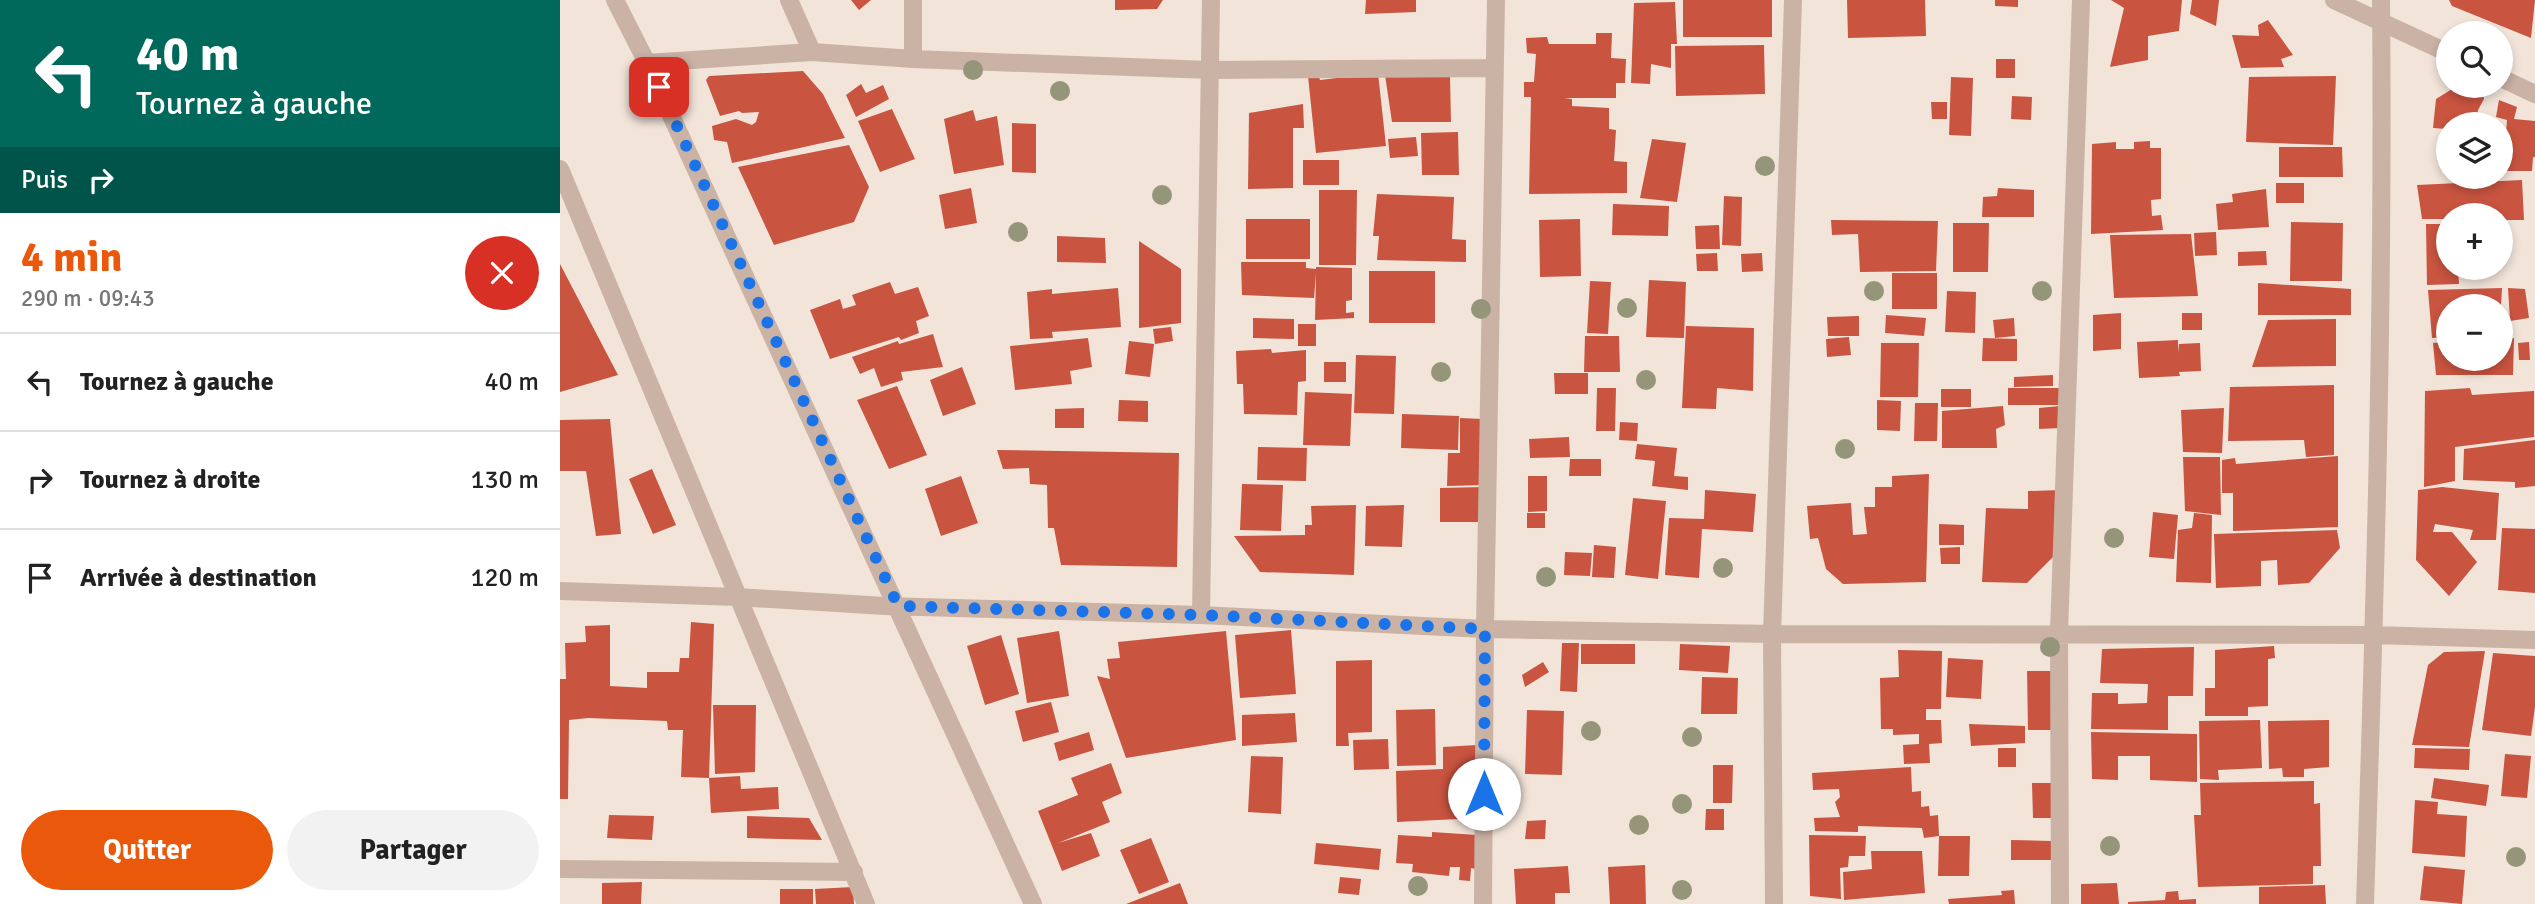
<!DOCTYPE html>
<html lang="fr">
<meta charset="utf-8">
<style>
:root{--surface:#fff;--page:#f2f2f2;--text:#222;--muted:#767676;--line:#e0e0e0;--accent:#ea580c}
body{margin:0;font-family:Signika,sans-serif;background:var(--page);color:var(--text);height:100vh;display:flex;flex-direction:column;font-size:26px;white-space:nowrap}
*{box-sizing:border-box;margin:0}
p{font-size:23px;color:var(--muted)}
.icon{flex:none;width:38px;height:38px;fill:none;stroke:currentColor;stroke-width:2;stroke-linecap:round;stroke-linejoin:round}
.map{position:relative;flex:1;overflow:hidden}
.side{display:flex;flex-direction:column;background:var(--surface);width:560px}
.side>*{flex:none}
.top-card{background:#00695c;color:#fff;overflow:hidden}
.tools{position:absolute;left:1876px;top:21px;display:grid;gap:14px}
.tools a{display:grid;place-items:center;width:77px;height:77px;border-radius:50%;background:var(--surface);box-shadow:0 4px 10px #0003;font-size:35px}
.pin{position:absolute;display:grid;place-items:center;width:60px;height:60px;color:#fff;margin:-30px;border-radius:14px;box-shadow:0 4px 10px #0006}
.me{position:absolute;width:77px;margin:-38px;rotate:0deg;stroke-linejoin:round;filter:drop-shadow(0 0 5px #0008)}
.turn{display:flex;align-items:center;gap:24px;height:147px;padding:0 21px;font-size:32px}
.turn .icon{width:91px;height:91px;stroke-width:2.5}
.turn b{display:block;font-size:49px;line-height:60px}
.then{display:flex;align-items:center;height:66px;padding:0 21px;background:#0003;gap:14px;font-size:26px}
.round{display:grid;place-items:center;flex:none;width:74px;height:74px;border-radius:37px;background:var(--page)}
.headline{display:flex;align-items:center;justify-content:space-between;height:119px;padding:0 21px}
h1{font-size:42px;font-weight:800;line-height:52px;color:var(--accent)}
.button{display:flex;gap:14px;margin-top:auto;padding:14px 21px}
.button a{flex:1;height:80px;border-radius:42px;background:var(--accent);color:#fff;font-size:28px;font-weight:800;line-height:80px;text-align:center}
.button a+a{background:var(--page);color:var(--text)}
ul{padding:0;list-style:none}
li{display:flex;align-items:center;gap:21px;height:98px;padding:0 21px;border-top:2px solid var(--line)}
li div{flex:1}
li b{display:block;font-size:26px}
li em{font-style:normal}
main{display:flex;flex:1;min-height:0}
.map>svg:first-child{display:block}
.building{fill:#c95440}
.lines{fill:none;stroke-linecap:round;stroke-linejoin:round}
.street{stroke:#cab2a5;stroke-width:18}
.tree{fill:#959579}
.route{stroke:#1a73e8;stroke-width:12;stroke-dasharray:0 21.6}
</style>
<main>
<section class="side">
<div class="top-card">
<div class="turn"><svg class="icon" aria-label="left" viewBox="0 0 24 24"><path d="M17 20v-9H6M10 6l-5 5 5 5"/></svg><div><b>40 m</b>Tournez à gauche</div></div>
<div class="then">Puis<svg class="icon" aria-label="right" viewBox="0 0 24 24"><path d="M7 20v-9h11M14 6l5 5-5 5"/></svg></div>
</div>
<div class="headline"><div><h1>4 min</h1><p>290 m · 09:43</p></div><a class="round" style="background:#d93025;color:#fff"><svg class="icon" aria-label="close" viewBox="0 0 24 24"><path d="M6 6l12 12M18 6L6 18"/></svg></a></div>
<ul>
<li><svg class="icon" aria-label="left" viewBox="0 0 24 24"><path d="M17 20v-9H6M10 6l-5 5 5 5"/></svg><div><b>Tournez à gauche</b></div><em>40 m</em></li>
<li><svg class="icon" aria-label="right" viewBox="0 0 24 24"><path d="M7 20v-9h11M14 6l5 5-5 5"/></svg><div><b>Tournez à droite</b></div><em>130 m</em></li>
<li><svg class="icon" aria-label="arrive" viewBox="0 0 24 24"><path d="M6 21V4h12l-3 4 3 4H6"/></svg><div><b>Arrivée à destination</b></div><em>120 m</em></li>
</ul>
<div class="button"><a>Quitter</a><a>Partager</a></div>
</section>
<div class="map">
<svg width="1975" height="904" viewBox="0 0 1975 904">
<rect width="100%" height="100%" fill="#f2e4d9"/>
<!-- building -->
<path class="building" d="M291 0H311L299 10Z
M555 0H603L597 9 555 10Z
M806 0H856V12L805 14Z
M1123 0H1212V37H1123Z
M1287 0H1365L1366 36 1288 38Z
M1435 0H1458V7L1435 6Z
M1551 0H1622L1619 31 1588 36V60L1550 67 1564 8Z
M1632 0H1659L1656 26 1630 14Z
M1889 0H1975L1971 38 1892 6Z
M1115 2 1117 44H1111V68L1091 64 1090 84 1071 83 1074 3Z
M1708 20 1733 55 1721 59 1724 67 1681 68 1672 35 1699 36 1698 25Z
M1036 33H1052L1051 58 1066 59 1065 83H1056V98H1004L1012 99V106L1049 108V129L1056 130 1054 161 1067 162V193L969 194 971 97H964V82H974L976 54 967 53 966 38 987 37 989 44H1036Z
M1204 45 1205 94 1116 96 1115 46Z
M1436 59H1455V78H1436Z
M243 71 263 94 285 138 172 163 167 142 154 140 152 126 176 119 192 125 196 122 199 112 182 113 179 111 160 116 146 80 149 76Z
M818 73 826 146 756 153 748 76 758 74 760 80Z
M825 75 890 77 891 122H832Z
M1776 76 1773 145 1686 142 1689 77Z
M1391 77 1413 78 1411 136 1389 135Z
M301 84 306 93 323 85 329 99 296 117 286 95Z
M1897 86H1918L1922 89 1924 99 1918 110 1916 121 1895 119 1888 124 1887 129 1873 128 1876 99Z
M1452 96 1472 97 1471 120 1451 119Z
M1939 100 1957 107 1954 119 1975 121V157H1973L1972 171H1941V154L1945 145 1947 120 1936 117Z
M1371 102H1387V119H1372Z
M743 104 744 128H733V188L688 189 689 113Z
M332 109 355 159 320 172 298 121Z
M413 110 416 121 437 116 444 165 394 174 384 119Z
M452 123 476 124V173L452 172Z
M898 132 899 175H862L861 133Z
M856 137 858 156 830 158 828 139Z
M1092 139 1126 143 1117 202 1080 198Z
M1590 141V148H1601V199L1591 200 1592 216 1601 215 1603 230 1531 234 1532 144 1556 142V149H1574V142Z
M289 145 309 187 294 222 214 245 178 167Z
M1719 147H1782L1783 177H1719Z
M743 160H779V185H743Z
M1962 180 1964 220H1941V215H1888V219H1862L1857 185Z
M1716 183H1744V203H1716Z
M411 188 417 223 385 229 379 195Z
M1438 188 1474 190V217H1422L1423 197 1437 196Z
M1706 189 1709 227 1658 230 1656 204 1673 202 1672 194Z
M759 190H797L796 265H759Z
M817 194 894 197 892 239 906 240V262L817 260 819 236H813Z
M1164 196 1182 197 1181 246 1162 245Z
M1053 204 1109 206 1108 236 1052 235Z
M686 219H750V259H686Z
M1020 219 1021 276 980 277 979 220Z
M1271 220 1378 221 1376 271 1300 272 1298 234 1272 235Z
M1731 222 1783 223 1782 281H1730Z
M1393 223H1429L1428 272H1393Z
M1866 224H1888V268H1898L1899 284 1867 285Z
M1159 225 1160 249H1136L1135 226Z
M1656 232 1657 255 1635 256 1634 233Z
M1631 234 1638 296 1554 298 1550 235Z
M497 236 545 238 546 263 497 262Z
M579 241 621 269V323L579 328Z
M1706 251 1707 265 1678 266V252Z
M1157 253 1158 271H1137L1136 254Z
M1202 253 1203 271 1182 272 1181 254Z
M681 262H746V268L756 269V267L792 268V300L786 301V313L794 312V318L755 320 756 273 754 298 682 295Z
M0 264 58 375 0 392Z
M809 271H875V323H809Z
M1332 273H1377V309H1332Z
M1089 280 1126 282 1124 338 1086 337Z
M1030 281 1051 282 1048 334 1027 333Z
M330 282 335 294 358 287 369 316 356 321 359 333 341 340 339 337 270 359 250 310 280 299 283 309 296 305 292 295Z
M1698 283 1791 289V315H1698Z
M558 288 561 327 492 332 493 338 470 339 467 292 492 289V294Z
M1942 288 1941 306H1888V337L1872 338 1868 290Z
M1948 288 1965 289 1969 318 1950 321Z
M1387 291 1416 292 1415 333 1385 332Z
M1561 313V349L1533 351V315Z
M1622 313H1642V330H1622Z
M1326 315 1366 318 1364 336 1325 333Z
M1299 316V336H1268L1267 317Z
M693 318 734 319V339L693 338Z
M1454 318 1455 336 1435 338 1433 320Z
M1776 319V366L1692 367 1708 320Z
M738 324H756V346H738Z
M1126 326 1194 328 1193 391 1157 388 1156 409 1122 408Z
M611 327 613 341 595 344 593 329Z
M373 334 383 367 341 372 343 380 321 387 314 368 300 374 292 357 338 341 339 344Z
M1025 336H1059L1060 372H1024Z
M1289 337 1291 355 1267 357 1266 339Z
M528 338 532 367 510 371 512 384 455 390 450 346Z
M1423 338 1457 339V361H1422Z
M1954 338 1953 375H1876L1873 343 1888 342V359H1941V339Z
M1618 340V353L1619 344 1640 343 1641 371 1619 372 1620 376 1579 378 1577 342Z
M569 341 594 344 590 377 565 374Z
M1969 342 1970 360H1959L1958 343Z
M1321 343H1359L1358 397H1320Z
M711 349 712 353 746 350V381L738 382 737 415 684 414 683 384H677L676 351Z
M796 355 836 356 834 414 794 413Z
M764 362H786V382H764Z
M402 367 416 404 383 416 370 380Z
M994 373H1028V394H995Z
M1493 375V386L1454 387V377Z
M1774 385V455L1746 457 1744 440 1668 441 1670 387Z
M337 386 367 455 329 469 297 400Z
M1037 388H1056L1055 431H1036Z
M1448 388H1502V405H1448Z
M1910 388 1912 395 1974 391V437L1895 447V481L1864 487 1865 391Z
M1381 389H1411V407H1381Z
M745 392 792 394 790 446 743 445Z
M559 400 588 401V422L558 421Z
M1317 400 1341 401 1340 431 1317 430Z
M1355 403H1378L1377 441H1354Z
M1443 406 1445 425 1436 429 1437 448H1382V411Z
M1500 406 1501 428 1479 429V408Z
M524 408V428H495V409Z
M1664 408 1662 453 1623 452 1621 410Z
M842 414 899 416 898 450 841 448Z
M900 418 923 419 924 485 887 486 888 453H900Z
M50 419 61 534 36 536 26 471H0V420Z
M1060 422 1078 423 1077 441 1059 440Z
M1009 437 1010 457 970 458 969 439Z
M1975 440V486L1955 488V482L1903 480 1904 449Z
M1077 444 1117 448 1114 476 1128 477V490L1092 486 1095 461 1075 459Z
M698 447 747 448 746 481 697 480Z
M437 450 619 453 617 567 501 565 494 528H488L487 485 470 484 469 468 443 469Z
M1778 456V527L1673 531V493H1662V460L1675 458 1676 464Z
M1623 457H1660L1661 515 1625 511Z
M1010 459H1041V476H1009Z
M92 469 116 525 93 534 69 479Z
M1369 474 1366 582 1283 584 1266 569 1258 538 1250 539 1247 506 1291 503 1293 535 1307 534 1304 507H1315V487H1332V476Z
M401 476 418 523 381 536 365 489Z
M968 476H987V511L968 512Z
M682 484 723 485 721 531 680 530Z
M924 487V522H880V488Z
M1882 487 1939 493 1936 540H1910L1913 530 1875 524 1873 532H1892L1917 562 1889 596 1856 560 1858 490Z
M1145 490 1196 494 1193 532 1142 529 1139 578 1105 575 1109 518 1144 519Z
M1502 490 1500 550 1467 583 1422 582 1426 508 1468 509V491Z
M1073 498 1106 501 1098 579 1065 575Z
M796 505 794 575 700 572 674 536 745 535V525H752L751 506Z
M844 505 842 547 805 546 806 506Z
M1593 512 1618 515 1614 559 1589 557Z
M967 513H985V528H967Z
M1634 513 1652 515 1651 583 1616 582 1618 530 1632 528Z
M1379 524 1404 525V545H1379Z
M1942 528 1975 529V593L1938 590Z
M1777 530 1780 548 1749 583 1718 585 1717 560 1701 561V586L1656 588 1654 534Z
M1034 545 1056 547 1054 578 1032 577Z
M1400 547V564H1381L1380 548Z
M1005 552 1032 553 1030 576 1004 575Z
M131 622 154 624 149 778 121 777 123 730H108L107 721 28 718 9 720 8 799H0V679H6L5 643 26 642 25 626 50 625V686L87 688V672H119L120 658H129Z
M731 630 736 694 680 698 675 635Z
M499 631 509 696 467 703 457 638Z
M666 631 676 740 566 758 537 676 550 679 547 659 560 658 558 642Z
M441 635 459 694 425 705 407 646Z
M1002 643H1019L1017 692 1000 691Z
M1021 644H1075V664H1021Z
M1120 644 1170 646 1168 673 1119 670Z
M1714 646 1715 658 1708 659V706L1688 707V716H1645V688H1655V650Z
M1634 647 1633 696H1608V730L1531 729 1532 693H1558V704L1587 703 1588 684 1540 683 1542 649Z
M1338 650 1382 651 1381 709H1366V720H1381L1382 743 1369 744 1370 763 1344 764 1343 745 1359 744V734L1333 735V729H1321L1320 678 1339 677Z
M1925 651 1909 747 1852 745 1868 665 1884 652Z
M1933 653 1975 656V707L1971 736 1922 730Z
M1388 658 1423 660 1421 699 1386 697Z
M812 660V732L788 733 789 746H776V661Z
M983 662 989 672 965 687 962 675Z
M1467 671H1492V730H1468Z
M1142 677 1178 678 1177 714H1141Z
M491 702 499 732 463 742 455 711Z
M153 705H196L195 772 155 774Z
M875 709 876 765 837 766 836 710Z
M967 710 1004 711 1002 775 965 774Z
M735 713 737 742 682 746V715Z
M1700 720 1702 768 1658 770 1659 780 1640 779 1639 721Z
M1769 720V767L1744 769V777H1723L1722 768 1709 769 1708 721Z
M1409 724 1465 726V743L1411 746Z
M529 732 534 750 499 761 494 743Z
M1531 732 1637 734V782L1590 780V756H1558V780L1532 779Z
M828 739 829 769 794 770 793 740Z
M917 745 919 818 837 822 836 771 883 769V747Z
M1438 748H1456V767H1438Z
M1855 748 1910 749 1909 770 1854 768Z
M1945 754 1971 756 1967 798 1941 796Z
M691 756 723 757 721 814 688 812Z
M551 763 562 793 542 802 550 822 498 843 531 833 540 856 502 871 478 811 518 795 511 778Z
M1153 765H1173L1172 803H1153Z
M1351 767 1352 792 1361 791V807L1369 806 1370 816 1378 815 1379 836 1364 838 1362 828 1298 826V832L1255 831 1254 818 1280 817 1275 802 1280 797 1279 789 1253 790 1252 773Z
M180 776 181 789 218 787 219 809 151 813 149 778Z
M1874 778 1929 785 1926 806 1871 798Z
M1754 781V804L1760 803 1761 866H1753V884L1638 887 1634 815H1641L1640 783Z
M1472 783H1491V818H1473Z
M1855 800 1878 802 1877 814 1907 816 1905 857 1852 853Z
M1146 809H1164V830H1145Z
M49 815 94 816 92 840 47 838Z
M187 816 249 818 262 840 187 838Z
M986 820 985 839H965L967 821Z
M872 832 917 835 915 869 911 868 910 881 899 880 900 867H890L889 876 852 872 853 864 836 863 838 835 872 837Z
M1249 835 1306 836 1305 856H1289L1288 867 1280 868 1281 899 1250 896Z
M1379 836H1410L1409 876H1378Z
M591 838 609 882 579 894 560 850Z
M1451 840 1491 841V860H1451Z
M756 843 821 849 819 870 754 864Z
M1311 851H1362L1365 893 1284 900 1283 872 1312 869Z
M1085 865 1086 904H1050L1048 867Z
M1008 866 1010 893H995V904H956L954 869Z
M1864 866 1905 870 1902 904 1860 900Z
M780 877 801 879 799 895 778 893Z
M82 882 81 904H42V883Z
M620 883 628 904H566Z
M1557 883 1559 904H1521V884Z
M1765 885 1766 904H1699V887Z
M293 887 294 904H256L255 889Z
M220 889H253V904H220Z
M1454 890 1455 904H1389L1388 899 1442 895 1441 891Z
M1618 891 1619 900 1636 899V904H1568V902L1605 900 1606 892Z"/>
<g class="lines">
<!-- street -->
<path class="street" d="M55 0 87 63 473 904
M229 0 252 52
M1774 0 1888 53
M353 59V0
M87 63 252 52 353 59 650 70 934 68
M1941 78 1975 94
M0 169 306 904
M0 591 177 597 325 606 641 615 925 629 1212 634 1814 635 1975 640
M641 615 651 0
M0 869 294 872
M923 904 925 629 936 0
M1214 904 1212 634 1233 0
M1500 904 1499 633 1521 0
M1805 904C1815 603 1824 302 1821 0"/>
</g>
<!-- trees -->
<g class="tree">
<circle cx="413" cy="70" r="10"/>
<circle cx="500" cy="91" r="10"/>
<circle cx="1205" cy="166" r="10"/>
<circle cx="602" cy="195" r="10"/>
<circle cx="458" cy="232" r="10"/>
<circle cx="1314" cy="291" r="10"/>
<circle cx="1482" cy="291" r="10"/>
<circle cx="1067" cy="308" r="10"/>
<circle cx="921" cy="309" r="10"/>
<circle cx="881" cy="372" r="10"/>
<circle cx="1086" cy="380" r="10"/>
<circle cx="1285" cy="449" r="10"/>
<circle cx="1554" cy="538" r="10"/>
<circle cx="1163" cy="568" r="10"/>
<circle cx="986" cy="577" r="10"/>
<circle cx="1490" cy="647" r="10"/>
<circle cx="1031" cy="731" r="10"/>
<circle cx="1132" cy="737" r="10"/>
<circle cx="1122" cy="804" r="10"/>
<circle cx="1079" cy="825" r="10"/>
<circle cx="1550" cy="846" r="10"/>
<circle cx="1956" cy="857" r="10"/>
<circle cx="858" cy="886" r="10"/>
<circle cx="1122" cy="890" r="10"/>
</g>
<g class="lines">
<!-- route -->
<path class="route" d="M99 87 338 606 641 615 925 629 924 794"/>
</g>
</svg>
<div class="tools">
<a><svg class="icon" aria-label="search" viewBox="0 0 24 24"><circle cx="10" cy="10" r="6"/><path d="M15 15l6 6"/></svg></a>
<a><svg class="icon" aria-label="layers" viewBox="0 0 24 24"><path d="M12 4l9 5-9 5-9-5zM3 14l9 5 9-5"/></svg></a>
<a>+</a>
<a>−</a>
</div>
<div class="pin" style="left:99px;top:87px;background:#d93025"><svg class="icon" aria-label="arrive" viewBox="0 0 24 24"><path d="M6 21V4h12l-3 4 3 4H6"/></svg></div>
<svg class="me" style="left:924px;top:794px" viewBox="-20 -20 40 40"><circle r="19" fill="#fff"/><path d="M0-13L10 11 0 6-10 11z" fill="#1a73e8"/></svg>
</div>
</main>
